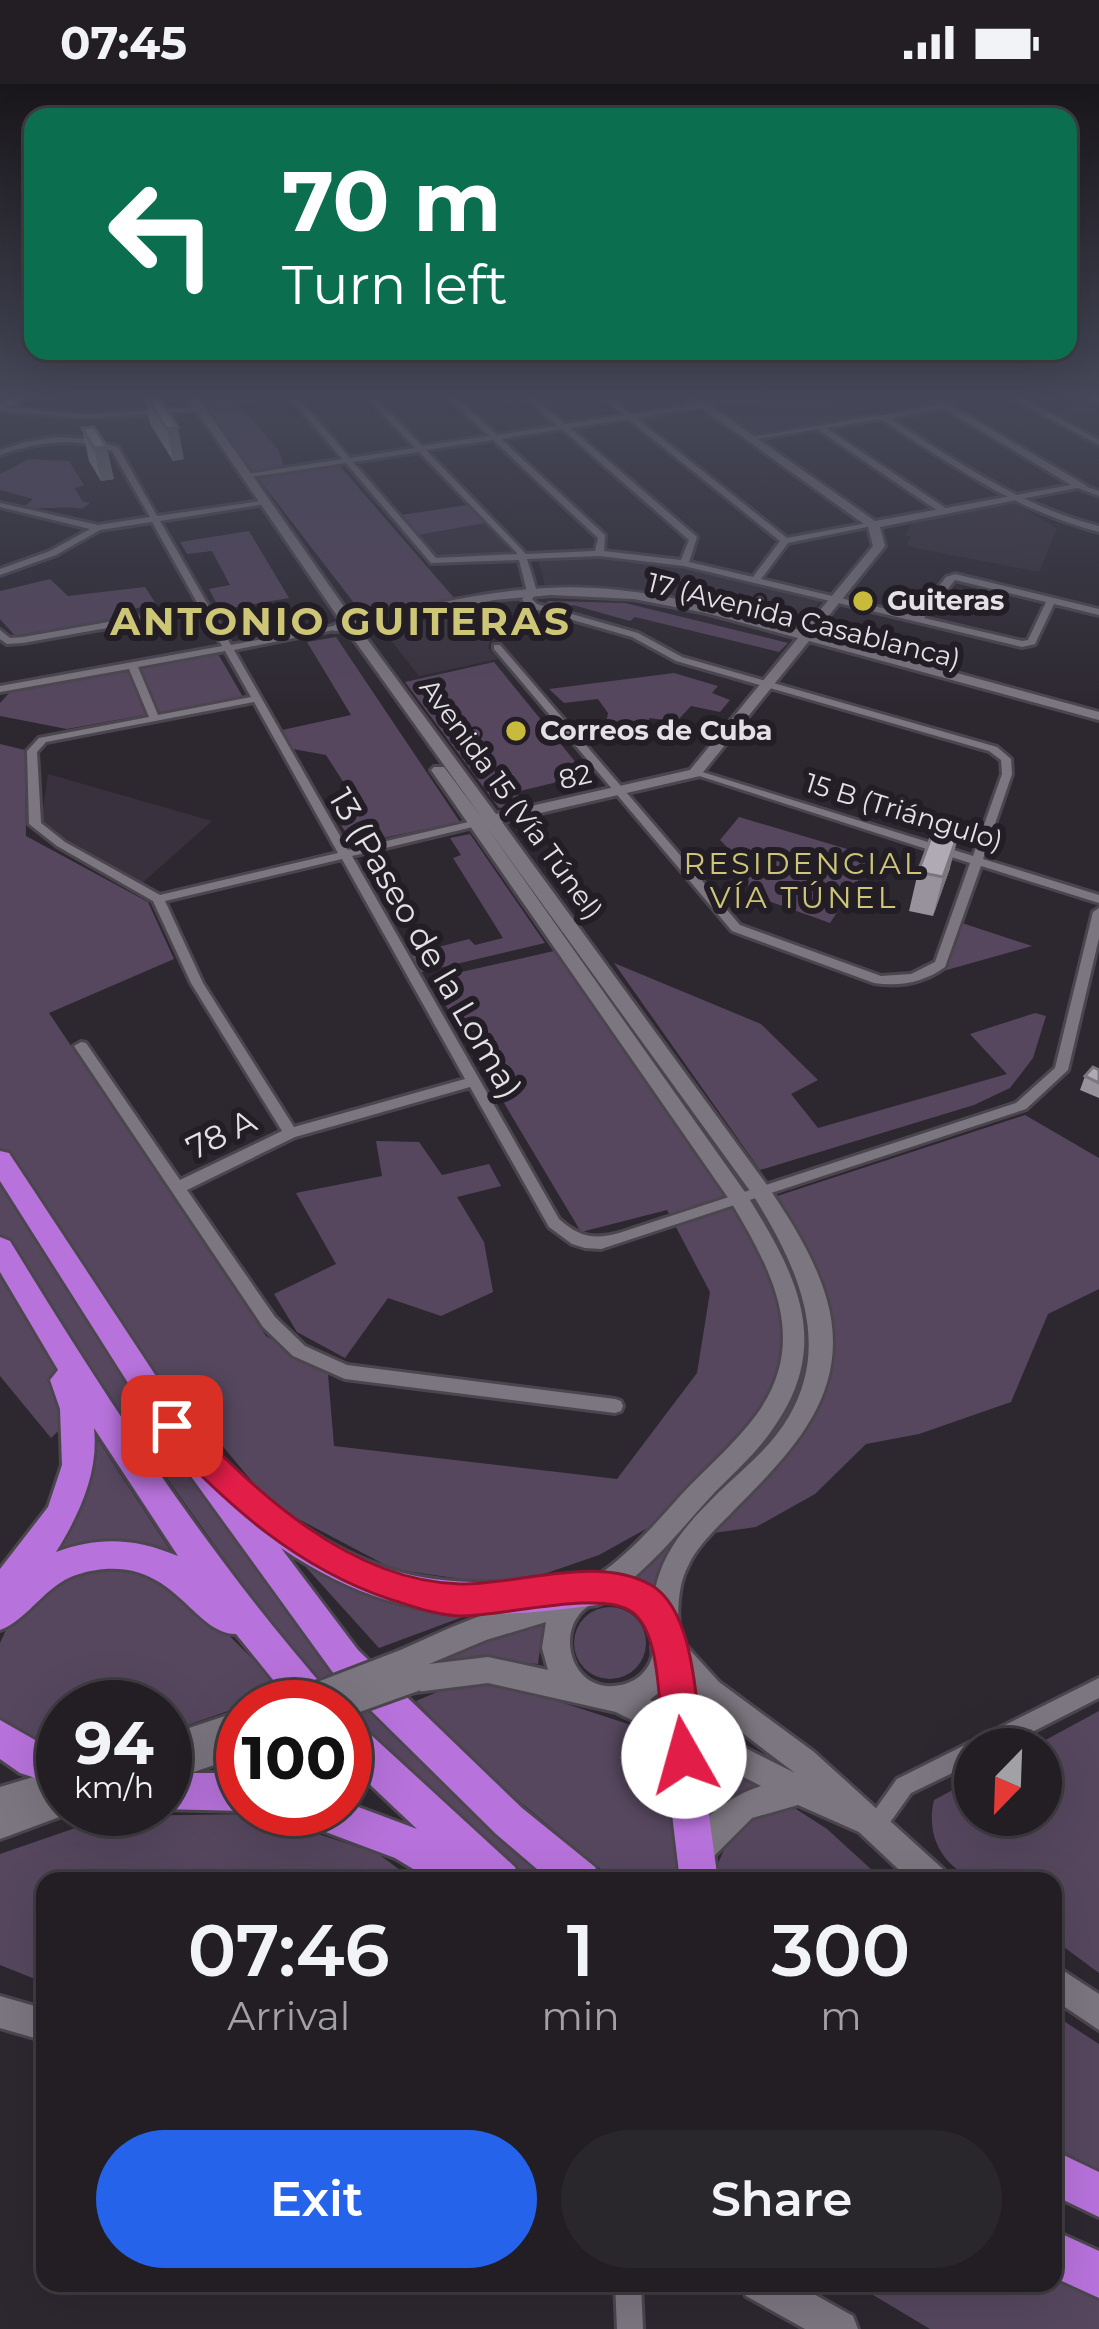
<!DOCTYPE html>
<meta charset="utf-8">
<style>
:root{--surface:#221e24;--page:#2a272c;--text:#f1f3f6;--muted:#a2a2a6;--line:#3f3c41;--accent:#2563eb}
body{margin:0;font-family:Montserrat,sans-serif;background:var(--page);color:var(--text);height:100vh;display:flex;flex-direction:column;font-size:45px;white-space:nowrap}
*{box-sizing:border-box;margin:0}
p{font-size:39px;color:var(--muted)}
.icon{flex:none;width:66px;height:66px;fill:none;stroke:currentColor;stroke-width:2;stroke-linecap:round;stroke-linejoin:round}
.map{position:relative;flex:1;overflow:hidden}
.drawer{position:absolute;left:36px;top:1788px;width:1026px;height:420px;display:flex;flex-direction:column;background:var(--surface);border-radius:24px;box-shadow:0 12px 48px #0002,0 0 0 3px var(--line)}
.drawer>*{flex:none}
.top-card{position:absolute;left:24px;top:24px;width:1053px;height:252px;border-radius:24px;box-shadow:0 12px 48px #0002,0 0 0 3px var(--line);background:#0b6e4f;color:#fff;overflow:hidden}
.needle{width:78px;rotate:203deg}
.tools{position:absolute;left:954px;top:1644px;display:grid;gap:24px}
.tools a{display:grid;place-items:center;width:108px;height:108px;border-radius:50%;background:var(--surface);box-shadow:0 12px 48px #0002,0 0 0 3px var(--line);font-size:60px}
.speed{position:absolute;left:36px;top:1596px;display:flex;gap:24px;font-size:60px;font-weight:700;text-align:center}
.speed>*{display:grid;place-content:center;width:156px;height:156px;border-radius:50%;background:var(--surface);box-shadow:0 12px 48px #0002,0 0 0 3px var(--line);line-height:1}
.speed small{font-size:30px;font-weight:400}
.speed .limit{border:18px solid #d22;background:#fff;color:#111}
.pin{position:absolute;display:grid;place-items:center;width:102px;height:102px;color:#fff;margin:-51px;border-radius:24px;box-shadow:0 6px 18px #0006}
.me{position:absolute;width:132px;margin:-66px;rotate:353deg;stroke-linejoin:round;filter:drop-shadow(0 0 9px #0008)}
.turn{display:flex;align-items:center;gap:42px;height:252px;padding:0 60px;font-size:54px}
.turn .icon{width:156px;height:156px;stroke-width:2.5}
.turn b{display:block;font-size:84px;line-height:102px}
.eta{display:flex;justify-content:space-evenly;align-items:center;height:204px;text-align:center}
.eta b{font-size:72px;font-weight:600;line-height:84px}
.primary-button{display:flex;gap:24px;margin-top:auto;padding:24px 60px}
.primary-button a{flex:1;height:138px;border-radius:72px;background:var(--accent);color:#fff;font-size:48px;font-weight:600;line-height:138px;text-align:center}
.primary-button a+a{background:var(--page);color:var(--text)}
.status{display:flex;justify-content:space-between;align-items:center;height:84px;padding:0 60px;background:var(--surface);direction:ltr}
.status svg{height:33px;fill:currentColor}
.map>svg:first-child{display:block}
.built{fill:#39323e}
.green{fill:#56475e}
.lines{fill:none;stroke-linecap:round;stroke-linejoin:round}
.street-casing{stroke:#4b464e;stroke-width:6}
.secondary-casing{stroke:#4b464e;stroke-width:6}
.primary-casing{stroke:#4b464e;stroke-width:6}
.highway-casing{stroke:#4b464e;stroke-width:6}
.street{fill:#7c7680;fill-rule:evenodd}
.secondary{fill:#7c7680;fill-rule:evenodd}
.primary{fill:#9f74b7;fill-rule:evenodd}
.highway{fill:#b772db;fill-rule:evenodd}
.secondary-bridge-casing{stroke:#4b464e;stroke-width:30;stroke-linecap:butt}
.secondary-bridge{stroke:#7c7680;stroke-width:24}
.wall{fill:#97929b}
.shaded-wall{fill:#7b777e}
.building{fill:#b0aab4;stroke:#7b777e;stroke-width:3}
.route{fill:#e11d48;stroke:#92132f;stroke-width:3}
.poi-dot{fill:#c8bb3b;stroke:#231e26;stroke-width:4.5}
.labels{text-anchor:middle;stroke-width:12;stroke-linejoin:round;paint-order:stroke}
.far-poi-label{font-size:27px;font-weight:bold;fill:#e3e0e6;stroke:#231e26;text-anchor:start}
.far-street-label{font-size:27px;fill:#e3e0e6;stroke:#231e26}
.far-neighbourhood-label{font-size:30px;letter-spacing:3px;fill:#cec677;stroke:#231e26}
.street-label{font-size:33px;fill:#e3e0e6;stroke:#231e26}
.far-district-label{font-size:39px;font-weight:bold;letter-spacing:3px;fill:#cec677;stroke:#231e26}
</style>
<div class="status"><b>07:45</b><svg viewBox="0 0 49 12"><path d="M0 12V9h3v3zM5 12V6h3v6zM10 12V3h3v9zM15 12V0h3v12zM26 1h20v11H26zM47 4h2v5h-2z"/></svg></div>
<div class="map">
<svg width="1099" height="2245" viewBox="0 0 1099 2245">
<rect width="100%" height="100%" fill="#2d2830"/>
<!-- built -->
<path class="built" d="M692 308H823L820 313 828 312 860 332 754 350Z
M1014 418 1057 445 1039 488 906 462 911 453 905 451 913 437Z
M485 439 511 467 440 473 418 451Z
M537 473 643 477 823 515 798 544 642 508 546 504Z
M451 532 492 547 488 564 498 575 419 592 383 546Z
M48 690 212 737 141 800 41 740Z"/>
<!-- green -->
<path class="green" d="M195 308H282L235 317 278 365 284 382 251 387Z
M29 375 69 377 84 401 75 404 82 417 90 419 82 425C61 421 47 427 25 422L33 415 0 406V390Z
M339 381 455 515 364 532 258 394Z
M467 421 485 439 418 451 401 431Z
M249 447 289 514 220 526 209 505 230 501 212 467 187 470 180 458Z
M50 495 68 512 145 503 156 520 124 527 126 532 15 552 0 535V507Z
M549 517 625 519 788 559 779 568 635 533 630 537 573 521 564 526 544 520Z
M336 553 460 738 354 760 336 734 353 713 326 671 293 665 282 646 351 631 307 558Z
M218 570 243 613 67 645 0 632V619L10 608Z
M494 578 586 691 516 708 523 719 499 724 405 598Z
M674 589 718 602 712 609 730 616 720 628 691 622 676 638 650 634 641 646 606 639 608 629 598 615 564 619 549 605Z
M0 660 25 666 26 752 148 818 174 875 49 929 266 1252 328 1290 334 1362 617 1395 697 1289 710 1208 667 1126 581 1148 430 895 554 867 741 1124 1025 1031 1099 1074V1205L1048 1230 1011 1318 919 1350 866 1360 815 1410 756 1443 692 1452 670 1468 653 1509 631 1498 653 1473 662 1436 599 1471 509 1502 393 1485 272 1421 167 1296 133 1307 230 1446 563 1797H533L351 1638 274 1544 111 1316 80 1326 51 1354 0 1292Z
M739 733 874 773 830 839 760 814 741 793 715 778 727 763 720 756Z
M470 750 545 859 418 889 408 871 469 855 475 861 503 854 453 774 461 771 450 754Z
M962 839 1032 862 943 887Z
M614 879 761 940 818 996 791 1010 818 1044 1007 990 970 950 1035 929 1046 932 1033 974 1010 1004 974 1021 760 1086Z
M376 1057 419 1058 442 1091 489 1080 501 1102 457 1113 484 1158 493 1208 441 1232 388 1214 345 1274 297 1248 274 1210 336 1180 296 1109 382 1092Z
M98 1356 170 1466C124 1448 91 1455 46 1475L90 1386Z
M295 1471C361 1510 391 1525 468 1531L379 1564Z
M128 1479 180 1503 285 1607 165 1649V1623H63V1672L20 1656 0 1633V1559L11 1535 64 1491Z
M574 1559a36 36 0 1 1 72 0a36 36 0 1 1-72 0Z
M544 1535 538 1580 483 1574 427 1582V1576Z
M493 1596 665 1652 685 1797H615L488 1691 416 1617 442 1606Z
M1099 1627V1889L1053 1855V1797C1031 1797 994 1804 974 1795 940 1781 926 1749 934 1716L975 1694V1731H1041V1665H1029Z
M700 1668 769 1700 741 1709 705 1740Z
M796 1725 827 1745 884 1797H713C726 1747 744 1731 796 1725Z
M256 1730 377 1769 415 1797H45V1899L0 1881V1770L110 1732Z
M1053 1930 1099 1960V2089L1053 2067Z
M1053 2194 1099 2216V2245H930L853 2199H1053Z"/>
<g class="lines">
<defs>
<path id="street" d="M286 308H292L350 374 415 364 362 308H369L422 362 489 352 443 308H450L497 351 557 342 520 308H527L565 340 624 331 596 308H603L631 330 707 319 704 323 636 334 787 454 873 438 877 441 788 459 761 495 916 532 946 493 955 490 1099 525V531L1054 520 1035 560 1022 563 684 482 599 472 527 475 537 508 532 515 537 520 638 549 682 573 997 663 1011 675 1012 690 983 775 1099 811V819L981 782 945 883C925 898 900 903 874 899L732 847 494 565V561H500L740 841 881 892 911 890 935 878 970 779 690 689 699 687 973 772 1002 690 1001 676 989 667 676 577 632 553 531 524 522 516 527 508 519 476 431 479 346 379 244 394V390H247L342 375ZM628 335 780 457 753 493 689 478 697 453 570 344ZM562 345 689 456 681 476 604 467 605 451 501 355ZM493 356 598 454 595 467 526 470 426 366ZM419 368 517 469V470L436 474 353 378ZM955 496 1046 518 1028 556 1022 557 924 534Z
M1001 308H1010L1099 356V361Z
M1079 308H1088L1099 313V318Z
M946 320 949 324 889 334C957 377 1020 422 1099 442V448C1015 426 953 382 881 335L826 344 947 425V429H941L817 345 751 356 747 354Z
M0 323 87 330 201 323 205 325 201 327 87 334 0 327Z
M57 353 88 355 118 363 157 432 268 416V420H265L160 437 231 561 339 541 344 544 234 566 348 766 477 736 483 739 481 741 352 772 559 1135C579 1153 594 1156 619 1149L1016 1019 1055 984 1093 828 1099 824V854L1068 986 1026 1025 601 1165 585 1164 572 1160 549 1143 470 1003 295 1053 187 1106 275 1233 305 1262 347 1281 615 1315 621 1317 623 1322 621 1327 615 1329 345 1295 293 1272 263 1243 74 962 81 958 86 959 180 1096 282 1047 191 899 153 817 57 762 29 740 27 667 39 654 149 633 129 585 0 608V602L222 562 202 527 23 559 7 560 0 555V546L10 554 23 553 199 522 152 438 100 446 56 471 0 491V485L50 467 90 445 0 423V419L98 441 150 433 112 367C75 352 36 358 0 371V366L26 358ZM225 567 251 613 158 631 138 583ZM254 618 338 769 160 811 65 758 41 739 37 668 46 658ZM342 775 465 995 294 1043 203 899 165 817Z
M1078 400 1099 407V412L1078 404Z
M1099 1594V1614L999 1665H975V1678L911 1709 881 1751 874 1754 867 1751 864 1744 867 1737 897 1695Z
M615 2199H641L643 2245H617Z"/>
<path id="secondary" d="M184 308H194L354 537C418 524 482 507 547 504 634 499 719 524 803 547L873 462 868 443 680 308H691L875 437 1071 401 917 308H928L1087 402 880 443 885 462 814 550 1099 628V636L809 557 700 692 502 738 767 1101C791 1137 815 1174 827 1216 852 1307 794 1366 735 1425 719 1442 698 1460 688 1482 677 1502 677 1533 680 1555L719 1598 814 1668 944 1786 948 1797H911L859 1748 798 1721 752 1734 707 1779 696 1783 685 1779 681 1768C694 1738 731 1711 761 1702L616 1628 488 1599 416 1608 406 1604 402 1595 405 1588 398 1585 394 1576 398 1567C426 1555 454 1541 483 1531 509 1522 537 1517 562 1509 609 1494 649 1447 681 1411 706 1384 735 1360 757 1330 810 1256 772 1187 731 1118L431 686 434 683H444L482 734 347 546 334 547V541L342 539ZM551 511 634 515 706 529 798 554 690 686 496 730 359 544 494 516ZM486 742 753 1111C795 1179 834 1257 788 1334 771 1363 743 1385 719 1408 690 1437 663 1465 655 1506L632 1495C663 1469 688 1437 715 1408 735 1388 756 1369 772 1346 835 1259 795 1188 745 1108ZM606 1515C660 1515 672 1590 621 1601 564 1613 549 1526 606 1515ZM546 1538 542 1564 548 1586 488 1573 429 1580 486 1556ZM674 1585 699 1616 795 1689 650 1616 664 1604Z
M243 1626V1671L165 1698V1652Z
M63 1684V1725H75L73 1728 0 1755V1703Z
M1053 1880 1099 1910V1946L1053 1915Z
M0 1912 45 1925V1957L0 1944Z
M741 2199H794L853 2232 858 2245H805L746 2212Z"/>
<path id="primary" d="M24 308H38L0 327V319Z"/>
<path id="highway" d="M0 1067 9 1069 183 1333 226 1390 241 1393C364 1502 440 1510 597 1489L609 1494 614 1505 609 1516 597 1521C472 1538 390 1537 281 1464L358 1566 522 1724 595 1783 600 1797H551L496 1750 334 1590 161 1351 0 1097Z
M0 1153 10 1157C107 1316 207 1470 331 1611L336 1623H295L236 1550C190 1551 172 1461 76 1491 44 1502 29 1535 0 1546V1485L48 1423 62 1381 60 1325 50 1296 58 1286 0 1188ZM94 1344 178 1472C136 1454 98 1452 56 1468 79 1431 99 1389 94 1344Z
M669 1546 681 1551 686 1563 718 1797H680L652 1563 657 1551Z
M345 1634 358 1639 515 1783 520 1797H433L395 1774 299 1738 293 1725H345V1718L417 1745 345 1677Z
M0 1636 42 1660 63 1667V1703L20 1689 0 1675Z
M165 1689H243V1725H247L243 1727 161 1725H165Z
M1053 2066 1099 2088V2133L1053 2111Z
M1053 2146 1099 2167V2214L1053 2193Z"/>
</defs>
<!-- street casing -->
<use href="#street" class="street-casing"/>
<!-- secondary casing -->
<use href="#secondary" class="secondary-casing"/>
<!-- primary casing -->
<use href="#primary" class="primary-casing"/>
<!-- highway casing -->
<use href="#highway" class="highway-casing"/>
<!-- street -->
<use href="#street" class="street"/>
<!-- secondary -->
<use href="#secondary" class="secondary"/>
<!-- primary -->
<use href="#primary" class="primary"/>
<!-- highway -->
<use href="#highway" class="highway"/>
<defs>
<path id="secondary-bridge" d="M286 1623 408 1576
M338 1623 416 1595"/>
</defs>
<!-- secondary-bridge casing -->
<use href="#secondary-bridge" class="secondary-bridge-casing"/>
<!-- secondary-bridge -->
<use href="#secondary-bridge" class="secondary-bridge"/>
</g>
<!-- wall -->
<path class="wall" d="M147 308 184 375 173 377 150 340 144 309Z
M82 344 114 395 101 397 89 377Z
M950 784 933 832 909 827 918 788Z
M1099 986V1014L1080 1006 1085 992Z"/>
<!-- shaded-wall -->
<path class="shaded-wall" d="M178 343 184 375 173 377 167 345Z
M107 363 114 395 101 397 94 364Z
M960 745 950 784 933 832 943 793Z"/>
<!-- building -->
<path class="building" d="M147 308H155L178 343 167 345 144 309Z
M94 343 107 363 94 364 82 344Z
M936 740 960 745 943 793 918 788Z
M1093 983 1099 986V999L1085 992Z"/>
<!-- sky -->
<linearGradient id="sky" x2="0" y2="1"><stop stop-color="#19161a"/><stop offset="0.5" stop-color="#464859"/><stop offset="1" stop-color="#464859" stop-opacity="0"/></linearGradient>
<rect width="1099" height="622" fill="url(#sky)"/>
<!-- route -->
<path class="route" d="M172 1329 184 1333C256 1407 348 1497 460 1500 519 1501 597 1470 651 1501 696 1527 696 1624 703 1672L697 1685 684 1690 671 1685C654 1644 667 1554 632 1528 602 1505 500 1533 460 1532 435 1531 412 1522 389 1515 295 1483 229 1422 161 1351L157 1342 161 1333Z"/>
<!-- markers -->
<g class="poi-dot">
<circle cx="863" cy="517" r="12"/>
<circle cx="516" cy="647" r="12"/>
</g>
<g class="labels">
<!-- far-poi labels -->
<g class="far-poi-label">
<text x="887" y="526">Guiteras</text>
<text x="540" y="656">Correos de Cuba</text>
</g>
<!-- far-street labels -->
<g class="far-street-label">
<text transform="translate(804 537) rotate(14)" y="9">17 (Avenida Casablanca)</text>
<text transform="translate(575 693) rotate(-13)" y="9">82</text>
<text transform="translate(511 715) rotate(54)" y="9">Avenida 15 (Vía Túnel)</text>
<text transform="translate(904 728) rotate(17)" y="9">15 B (Triángulo)</text>
</g>
<!-- far-neighbourhood labels -->
<g class="far-neighbourhood-label">
<text x="804" y="790">RESIDENCIAL<tspan x="804" dy="34">VÍA TÚNEL</tspan></text>
</g>
<!-- street labels -->
<g class="street-label">
<text transform="translate(426 859) rotate(60)" y="12">13 (Paseo de la Loma)</text>
<text transform="translate(221 1050) rotate(-26)" y="12">78 A</text>
</g>
<!-- far-district labels -->
<g class="far-district-label">
<text x="341" y="551">ANTONIO GUITERAS</text>
</g>
</g>
</svg>
<div class="tools">
<a><svg class="needle" viewBox="-14 -14 28 28"><path d="M0-13l5 13h-10z" fill="#e53935"/><path d="M0 13l5-13h-10z" fill="#a2a2a6"/></svg></a>
</div>
<div class="speed"><div>94<small>km/h</small></div><div class="limit">100</div></div>
<div class="pin" style="left:172px;top:1342px;background:#d93025"><svg class="icon" aria-label="arrive" viewBox="0 0 24 24"><path d="M6 21V4h12l-3 4 3 4H6"/></svg></div>
<svg class="me" style="left:684px;top:1672px" viewBox="-20 -20 40 40"><circle r="19" fill="#fff"/><path d="M0-13L10 11 0 6-10 11z" fill="#e11d48"/></svg>
<div class="top-card">
<div class="turn"><svg class="icon" aria-label="left" viewBox="0 0 24 24"><path d="M17 20v-9H6M10 6l-5 5 5 5"/></svg><div><b>70 m</b>Turn left</div></div>
</div>
<section class="drawer">
<div class="eta">
<div><b>07:46</b><p>Arrival</p></div>
<div><b>1</b><p>min</p></div>
<div><b>300</b><p>m</p></div>
</div>
<div class="primary-button"><a>Exit</a><a>Share</a></div>
</section>
</div>
